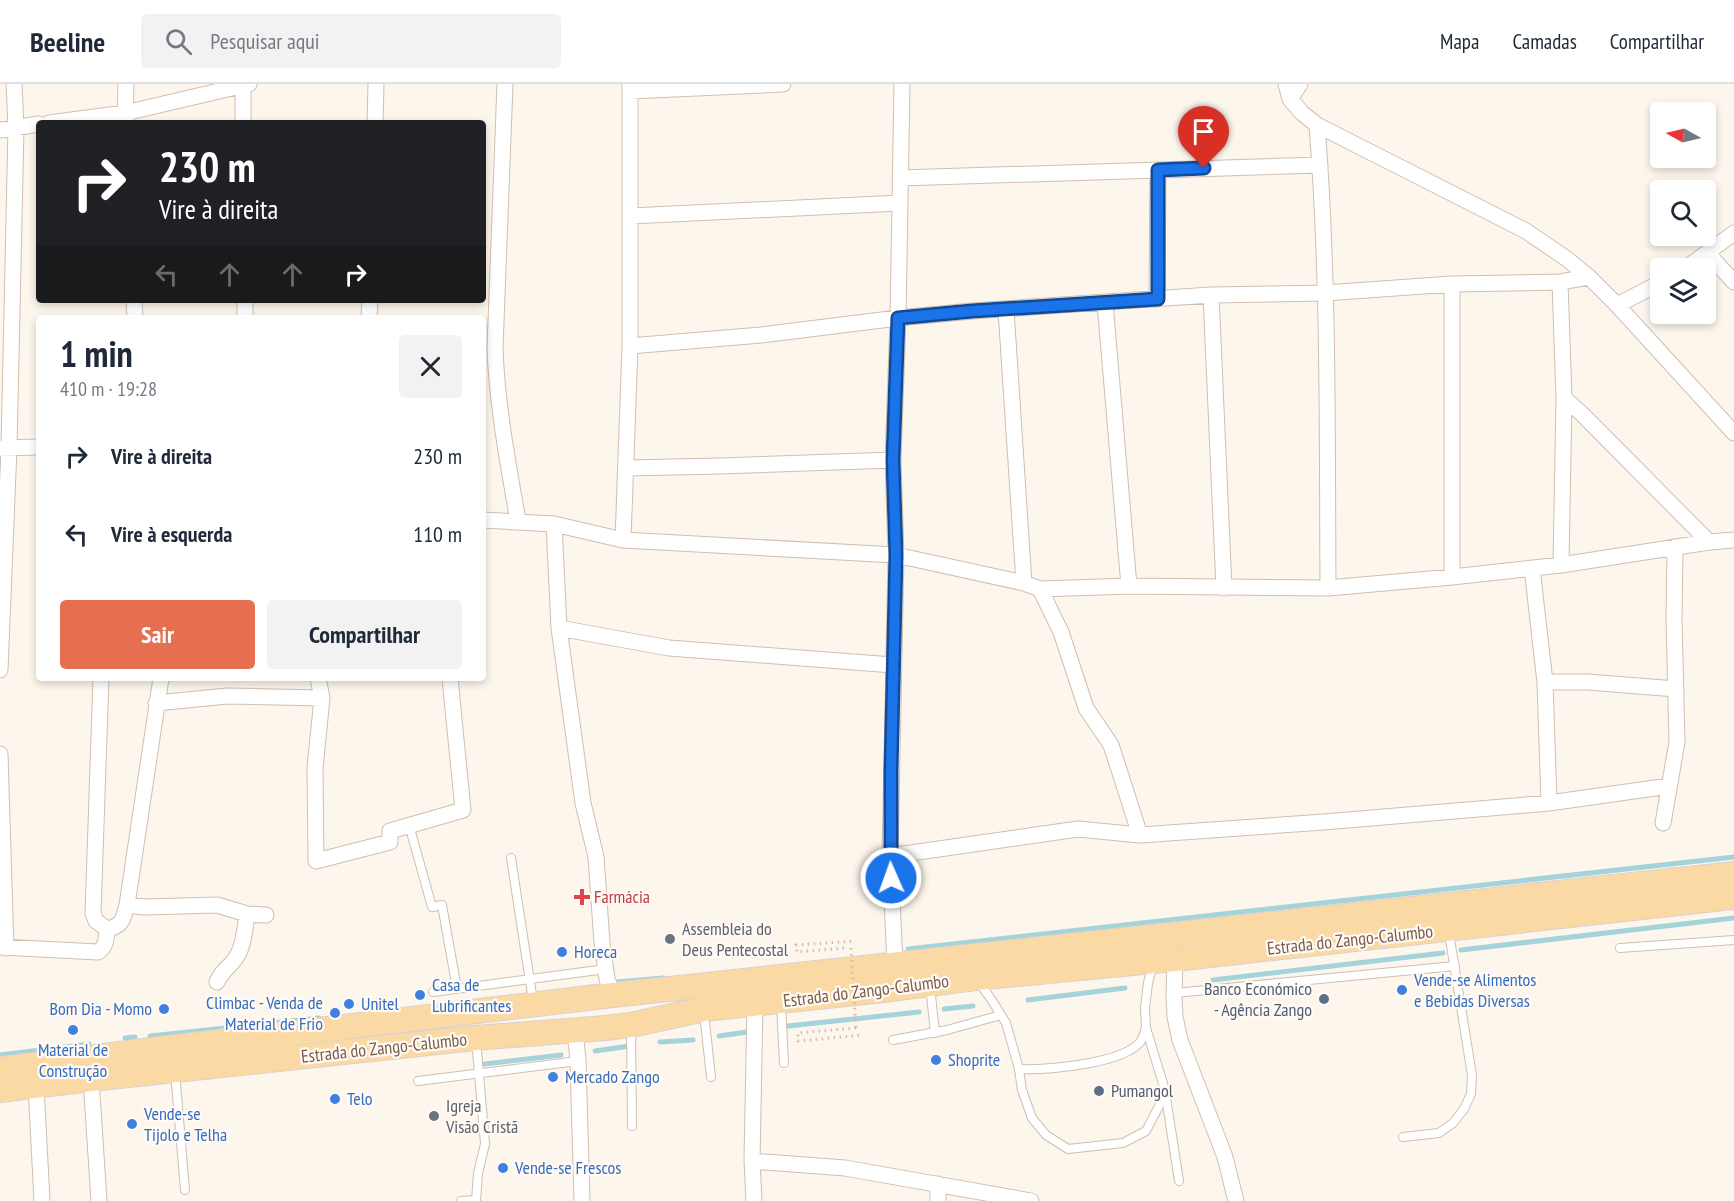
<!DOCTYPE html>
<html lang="pt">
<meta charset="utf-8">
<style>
:root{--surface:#fff;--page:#f2f2f3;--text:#1f2937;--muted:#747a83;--line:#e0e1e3;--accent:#e76f51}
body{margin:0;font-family:"PT Sans Narrow",sans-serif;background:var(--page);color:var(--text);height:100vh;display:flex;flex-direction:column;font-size:22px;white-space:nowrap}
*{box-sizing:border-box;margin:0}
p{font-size:20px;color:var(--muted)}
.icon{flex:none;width:33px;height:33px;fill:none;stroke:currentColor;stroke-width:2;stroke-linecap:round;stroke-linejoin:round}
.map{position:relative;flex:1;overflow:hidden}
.drawer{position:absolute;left:36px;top:231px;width:450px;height:366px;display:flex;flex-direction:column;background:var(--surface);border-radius:6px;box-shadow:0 3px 9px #0003}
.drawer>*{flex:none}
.top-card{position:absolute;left:36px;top:36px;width:450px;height:183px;border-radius:6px;box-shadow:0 3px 9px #0003;background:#202124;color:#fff;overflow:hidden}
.needle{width:39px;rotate:278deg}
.tools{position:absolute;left:1650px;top:18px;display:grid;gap:12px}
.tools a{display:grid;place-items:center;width:66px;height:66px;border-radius:6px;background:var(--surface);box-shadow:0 3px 9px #0003;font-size:30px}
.pin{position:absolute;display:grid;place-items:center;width:51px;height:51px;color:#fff;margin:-62px -26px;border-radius:50% 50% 50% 0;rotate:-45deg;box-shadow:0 0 6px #0007}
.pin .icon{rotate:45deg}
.me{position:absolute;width:66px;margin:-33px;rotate:358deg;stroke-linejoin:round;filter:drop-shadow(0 0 4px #0008)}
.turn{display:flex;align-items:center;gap:21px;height:126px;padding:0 24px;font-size:27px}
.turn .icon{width:78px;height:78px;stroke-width:2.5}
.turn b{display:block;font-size:42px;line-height:51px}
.lanes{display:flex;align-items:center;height:57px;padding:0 24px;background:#0003;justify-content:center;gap:30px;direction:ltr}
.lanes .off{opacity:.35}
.round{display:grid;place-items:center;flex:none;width:63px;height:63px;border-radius:6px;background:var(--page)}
.head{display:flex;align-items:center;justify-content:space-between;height:102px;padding:0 24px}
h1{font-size:36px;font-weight:600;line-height:45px}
.action{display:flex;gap:12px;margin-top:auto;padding:12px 24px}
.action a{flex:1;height:69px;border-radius:6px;background:var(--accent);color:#fff;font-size:24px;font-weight:600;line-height:69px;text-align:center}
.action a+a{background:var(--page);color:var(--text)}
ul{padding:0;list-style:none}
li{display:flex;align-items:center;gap:18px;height:78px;padding:0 24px}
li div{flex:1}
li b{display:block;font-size:22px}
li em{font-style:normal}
header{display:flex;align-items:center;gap:36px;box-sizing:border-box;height:84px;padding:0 30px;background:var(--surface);border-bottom:2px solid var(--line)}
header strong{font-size:28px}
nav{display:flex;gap:33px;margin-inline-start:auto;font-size:21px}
.search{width:420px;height:54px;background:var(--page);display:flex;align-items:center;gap:15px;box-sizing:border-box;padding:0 21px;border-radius:6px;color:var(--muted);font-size:22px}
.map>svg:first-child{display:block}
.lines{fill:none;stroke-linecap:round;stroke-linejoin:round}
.stream{stroke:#a5d3da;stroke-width:5}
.service-casing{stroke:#d1beb0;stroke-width:10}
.minor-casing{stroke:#d1beb0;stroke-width:17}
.primary-casing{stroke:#dad1cd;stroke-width:26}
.path{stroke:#d9b8a5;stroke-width:3;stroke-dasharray:1.5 4.5;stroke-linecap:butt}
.service{stroke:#fff;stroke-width:8}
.minor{stroke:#fff;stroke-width:15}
.primary{stroke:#fbd9a5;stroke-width:24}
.path-bridge{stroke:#d9b8a5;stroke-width:3;stroke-dasharray:1.5 4.5;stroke-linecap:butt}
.route-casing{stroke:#114b97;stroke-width:15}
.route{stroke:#1a73e8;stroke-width:10}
.health-dot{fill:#e0444e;stroke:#fffaf3;stroke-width:2}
.worship-dot{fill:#6b7280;stroke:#fffaf3;stroke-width:2}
.shop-dot{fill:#3f7fe0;stroke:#fffaf3;stroke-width:2}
.service-dot{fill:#5c6f8a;stroke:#fffaf3;stroke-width:2}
.labels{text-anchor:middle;stroke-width:4.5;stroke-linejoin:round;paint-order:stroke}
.health-label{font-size:18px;fill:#be3a42;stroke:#fffaf3;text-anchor:start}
.worship-label{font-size:18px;fill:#5b616d;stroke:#fffaf3;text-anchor:start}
.street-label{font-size:18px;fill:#7a5c4d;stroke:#fffaf3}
.shop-label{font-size:18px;fill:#366cbe;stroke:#fffaf3;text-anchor:start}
.service-label{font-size:18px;fill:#4e5e75;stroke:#fffaf3;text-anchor:end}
</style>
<header>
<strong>Beeline</strong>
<div class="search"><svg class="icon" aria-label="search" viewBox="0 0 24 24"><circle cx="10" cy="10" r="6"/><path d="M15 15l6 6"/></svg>Pesquisar aqui</div>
<nav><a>Mapa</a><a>Camadas</a><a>Compartilhar</a></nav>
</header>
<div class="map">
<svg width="1734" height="1117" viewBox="0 0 1734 1117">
<rect width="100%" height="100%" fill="#fdf6ec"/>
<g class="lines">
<!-- stream -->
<path class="stream" d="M908 865 1734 773
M1461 866 1734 834
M1213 896 1443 869
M617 898 663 894
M1028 916 1125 904
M944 925 973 922
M788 942 919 928
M150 952 319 934
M719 952 747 948
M125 954 135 953
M660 958 693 956
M595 967 630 962
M0 971 89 960
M485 980 561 971"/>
<defs>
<path id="service" d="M409 741 432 823 442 821 457 905
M511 774 533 917
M1620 864 1734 856
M978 897 991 915 1006 939 1019 985 1022 1006 1032 1034 1046 1051 1068 1065 1123 1059 1146 1047 1159 1022 1164 1003 1146 944 1145 924 1148 899 1153 879
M930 902 935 949
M433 908 606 885
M1175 909 1455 882
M781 920 784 979
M704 929 711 993
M631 944 632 1042
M893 956 947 946 1001 931
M1019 985C1047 986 1124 980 1141 957 1143 953 1145 948 1146 944
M175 988 185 1106
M418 997 578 977
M1165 1007 1179 1097
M1403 1053 1439 1049 1453 1039 1464 1025 1471 1010 1472 991 1449 849
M461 1117 475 1116
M476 1117 478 1089 485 1060 476 955"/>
<path id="minor" d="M505 0 495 264C497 322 508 379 518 437
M1286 0 1290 15 1302 29 1317 41 1526 147 1567 175 1589 193 1617 221 1734 349
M243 2V39
M630 7 783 0
M1290 15 1300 0
M49 39 125 29 249 0
M125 39 126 0
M375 39 376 0
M1317 41C1329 195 1327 350 1328 504
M0 46 39 40
M900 94 1320 81
M631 132 900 119
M1708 170 1734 198
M1686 184 1734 149
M1560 198 1564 314 1561 481
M1452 200V493
M1211 211 1224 504
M1157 215 1158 86
M134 216 135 234
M245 216V234
M1105 219 1129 502
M1617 221 1660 199
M1006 226 1024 499
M369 234 370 216
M630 262 761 251 898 234 972 227 1211 211 1325 209 1452 200 1560 198 1589 193
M1564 314 1582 330 1709 458
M0 364 39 363
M627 384 720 382 893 376
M483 436 554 440 623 456 896 471 1024 499 1040 505 1129 502 1328 504 1452 493 1561 481 1709 458 1734 456
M554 440 559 544 583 719 596 773 602 859 607 895 613 911
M623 456 630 262V0
M1532 484 1545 598 1549 719 1669 702
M1040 505 1061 548 1086 624 1111 661 1140 751
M559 544 669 564 893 581
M0 586 9 364 16 44 14 0
M101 594 93 829 96 837 107 845C123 842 123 835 127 821L161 594
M318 594 322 614 315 684 316 777 390 758V747L463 726 450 594
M1545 598H1588L1676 605
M156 619 227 612 322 614
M0 670 6 864
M1663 739 1677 658 1674 535 1675 463
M890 772 1078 745 1140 751 1324 738 1549 719
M127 821 145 823 217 821 247 830 266 831
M0 863 98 868C107 862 106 854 107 845
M1175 875 1174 913 1175 933 1180 956 1225 1073 1236 1117
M895 881 890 772 896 471 893 376 898 234 902 0
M217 898C223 884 231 883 237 872 244 861 245 843 247 830
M575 946 578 977 582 1117
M91 995 99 1117
M36 1002 42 1117
M752 1077 845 1084 1031 1117
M754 1117 752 1077 755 920
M938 1117V1100"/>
<path id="primary" d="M0 985 159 965 613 911 1734 790
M0 1006 91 995 475 954 605 944 631 941 704 925 883 906 975 894 1175 875 1734 813"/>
</defs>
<!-- service casing -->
<use href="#service" class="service-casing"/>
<!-- minor casing -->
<use href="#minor" class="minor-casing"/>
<!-- primary casing -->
<use href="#primary" class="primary-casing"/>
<!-- path -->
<path class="path" d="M844 864 797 868 796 861 855 857
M856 944 798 949V957L862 951"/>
<!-- service -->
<use href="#service" class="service"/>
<!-- minor -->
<use href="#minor" class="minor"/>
<!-- primary -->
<use href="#primary" class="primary"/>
<!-- path-bridge -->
<path class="path-bridge" d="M851 864 856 944"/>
</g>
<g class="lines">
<defs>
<path id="route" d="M891 794V687L896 471 893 376 898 234 972 227 1158 215V86L1204 84"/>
</defs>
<!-- route casing -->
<use href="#route" class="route-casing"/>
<!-- route -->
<use href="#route" class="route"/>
</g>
<!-- markers -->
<path class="health-dot" d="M579 804h6v6h6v6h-6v6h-6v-6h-6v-6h6z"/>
<g class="worship-dot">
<circle cx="670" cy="855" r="6"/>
<circle cx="434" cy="1032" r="6"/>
</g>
<g class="shop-dot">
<circle cx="562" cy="868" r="6"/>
<circle cx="1402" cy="906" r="6"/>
<circle cx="420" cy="911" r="6"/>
<circle cx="349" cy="920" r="6"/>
<circle cx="164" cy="925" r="6"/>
<circle cx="335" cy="929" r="6"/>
<circle cx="73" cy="946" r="6"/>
<circle cx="936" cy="976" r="6"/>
<circle cx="553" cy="993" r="6"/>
<circle cx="335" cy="1015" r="6"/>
<circle cx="132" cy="1040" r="6"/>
<circle cx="503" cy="1084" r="6"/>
</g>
<g class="service-dot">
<circle cx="1324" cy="915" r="6"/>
<circle cx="1099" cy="1007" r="6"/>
</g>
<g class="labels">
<!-- health labels -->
<g class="health-label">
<text x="594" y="819">Farmácia</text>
</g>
<!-- worship labels -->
<g class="worship-label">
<text x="682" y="851">Assembleia do<tspan x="682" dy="21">Deus Pentecostal</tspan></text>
<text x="446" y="1028">Igreja<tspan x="446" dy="21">Visão Cristã</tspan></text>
</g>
<!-- street labels -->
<g class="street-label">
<text transform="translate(1350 856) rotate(-6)" y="6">Estrada do Zango-Calumbo</text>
<text transform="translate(866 907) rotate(-7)" y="6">Estrada do Zango-Calumbo</text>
<text transform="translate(384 964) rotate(-6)" y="6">Estrada do Zango-Calumbo</text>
</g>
<!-- shop labels -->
<g class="shop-label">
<text x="574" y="874">Horeca</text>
<text x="1414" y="902">Vende-se Alimentos<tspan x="1414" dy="21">e Bebidas Diversas</tspan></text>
<text x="432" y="907">Casa de<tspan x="432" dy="21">Lubrificantes</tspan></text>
<text x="323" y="925" text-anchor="end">Climbac - Venda de<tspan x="323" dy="21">Material de Frio</tspan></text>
<text x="361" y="926">Unitel</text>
<text x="152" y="931" text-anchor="end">Bom Dia - Momo</text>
<text x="73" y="972" text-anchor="middle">Material de<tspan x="73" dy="21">Construção</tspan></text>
<text x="948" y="982">Shoprite</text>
<text x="565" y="999">Mercado Zango</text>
<text x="347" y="1021">Telo</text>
<text x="144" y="1036">Vende-se<tspan x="144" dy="21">Tijolo e Telha</tspan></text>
<text x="515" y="1090">Vende-se Frescos</text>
</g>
<!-- service labels -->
<g class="service-label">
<text x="1312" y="911">Banco Económico<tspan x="1312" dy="21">- Agência Zango</tspan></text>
<text x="1111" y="1013" text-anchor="start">Pumangol</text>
</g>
</g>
</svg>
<div class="tools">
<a><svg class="needle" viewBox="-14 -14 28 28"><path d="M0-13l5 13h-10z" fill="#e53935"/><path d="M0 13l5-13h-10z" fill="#747a83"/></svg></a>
<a><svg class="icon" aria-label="search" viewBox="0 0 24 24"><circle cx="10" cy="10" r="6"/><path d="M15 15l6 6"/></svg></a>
<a><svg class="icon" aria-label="layers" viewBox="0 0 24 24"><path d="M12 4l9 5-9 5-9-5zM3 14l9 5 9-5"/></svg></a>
</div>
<div class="pin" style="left:1204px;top:84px;background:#d93025"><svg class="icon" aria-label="arrive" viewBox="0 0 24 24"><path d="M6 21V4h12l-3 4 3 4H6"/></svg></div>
<svg class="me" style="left:891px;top:794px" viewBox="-20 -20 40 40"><circle r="17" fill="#1a73e8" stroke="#fff" stroke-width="3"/><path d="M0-11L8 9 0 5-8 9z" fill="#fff"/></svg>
<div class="top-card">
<div class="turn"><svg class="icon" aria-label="right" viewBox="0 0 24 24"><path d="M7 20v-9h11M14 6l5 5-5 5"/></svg><div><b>230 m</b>Vire à direita</div></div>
<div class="lanes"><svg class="icon off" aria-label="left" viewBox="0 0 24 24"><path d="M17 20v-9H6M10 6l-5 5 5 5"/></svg><svg class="icon off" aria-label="ahead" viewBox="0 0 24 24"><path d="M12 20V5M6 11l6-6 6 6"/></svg><svg class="icon off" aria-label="ahead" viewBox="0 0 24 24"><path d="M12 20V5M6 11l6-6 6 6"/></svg><svg class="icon" aria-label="right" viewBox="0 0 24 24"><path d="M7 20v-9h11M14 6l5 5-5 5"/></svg></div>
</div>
<section class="drawer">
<div class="head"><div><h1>1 min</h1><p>410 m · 19:28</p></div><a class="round"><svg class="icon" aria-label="close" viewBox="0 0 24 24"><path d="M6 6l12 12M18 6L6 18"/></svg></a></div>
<ul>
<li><svg class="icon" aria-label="right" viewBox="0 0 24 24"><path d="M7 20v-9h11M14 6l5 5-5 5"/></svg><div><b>Vire à direita</b></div><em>230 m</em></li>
<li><svg class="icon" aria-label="left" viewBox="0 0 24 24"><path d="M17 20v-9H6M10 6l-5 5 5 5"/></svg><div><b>Vire à esquerda</b></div><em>110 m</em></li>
</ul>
<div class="action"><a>Sair</a><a>Compartilhar</a></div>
</section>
</div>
